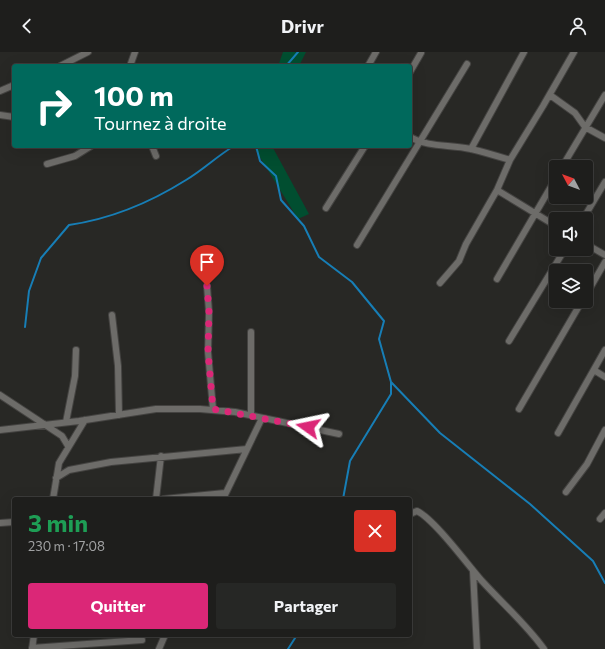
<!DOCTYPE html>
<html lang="fr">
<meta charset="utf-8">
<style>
:root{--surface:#1e1e1c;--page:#262725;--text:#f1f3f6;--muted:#a1a2a3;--line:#3c3c3b;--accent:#db2777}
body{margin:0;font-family:Commissioner,sans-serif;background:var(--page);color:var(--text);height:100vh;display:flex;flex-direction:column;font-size:15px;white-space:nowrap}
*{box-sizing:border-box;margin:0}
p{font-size:13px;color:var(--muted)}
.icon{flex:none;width:22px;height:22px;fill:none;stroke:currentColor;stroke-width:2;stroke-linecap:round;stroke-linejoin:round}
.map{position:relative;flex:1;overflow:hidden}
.side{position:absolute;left:12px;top:445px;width:400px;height:140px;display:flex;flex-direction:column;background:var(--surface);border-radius:4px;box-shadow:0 4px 16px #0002,0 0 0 1px var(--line)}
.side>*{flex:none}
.top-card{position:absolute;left:12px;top:12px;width:400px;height:84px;border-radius:4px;box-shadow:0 4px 16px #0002,0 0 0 1px var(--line);background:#00695c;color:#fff;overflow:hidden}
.needle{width:26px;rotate:311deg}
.tools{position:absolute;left:549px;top:108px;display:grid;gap:8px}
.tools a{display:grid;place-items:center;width:44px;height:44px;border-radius:4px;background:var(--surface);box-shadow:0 4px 16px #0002,0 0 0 1px var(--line);font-size:20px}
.pin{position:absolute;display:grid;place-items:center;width:34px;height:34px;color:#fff;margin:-41px -17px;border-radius:50% 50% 50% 0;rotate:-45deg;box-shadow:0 0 4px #0007}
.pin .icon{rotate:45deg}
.me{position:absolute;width:44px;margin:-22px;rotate:282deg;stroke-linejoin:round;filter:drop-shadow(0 0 3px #0008)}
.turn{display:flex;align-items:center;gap:14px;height:84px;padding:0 16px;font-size:18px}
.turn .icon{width:52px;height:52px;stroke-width:2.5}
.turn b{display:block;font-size:28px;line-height:34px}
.round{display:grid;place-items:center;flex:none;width:42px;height:42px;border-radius:4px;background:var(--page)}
.overview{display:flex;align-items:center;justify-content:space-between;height:68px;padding:0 16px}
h1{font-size:24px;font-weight:700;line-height:30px;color:#1e9e55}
.action{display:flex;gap:8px;margin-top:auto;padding:8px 16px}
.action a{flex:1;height:46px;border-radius:4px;background:var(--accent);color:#fff;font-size:16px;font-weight:700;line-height:46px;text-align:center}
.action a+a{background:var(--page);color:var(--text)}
header{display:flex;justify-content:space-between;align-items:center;height:52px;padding:0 16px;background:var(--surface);font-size:18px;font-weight:700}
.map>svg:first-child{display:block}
.green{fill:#014e30}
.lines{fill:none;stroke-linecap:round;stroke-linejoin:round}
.stream{stroke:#177eb6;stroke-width:2}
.street-casing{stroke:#444341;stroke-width:8}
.street{stroke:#6d6c69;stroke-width:6}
.route{stroke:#db2777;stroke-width:7;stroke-dasharray:0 12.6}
</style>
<header><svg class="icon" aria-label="back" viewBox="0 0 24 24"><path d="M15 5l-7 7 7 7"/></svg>Drivr<svg class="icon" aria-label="person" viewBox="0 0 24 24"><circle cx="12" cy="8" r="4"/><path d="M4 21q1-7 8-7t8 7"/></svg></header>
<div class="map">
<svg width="605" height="597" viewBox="0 0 605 597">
<rect width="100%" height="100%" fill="#282825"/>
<!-- green -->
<path class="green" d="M283 0H306L299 14H278Z
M253 94H272L309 162 298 167Z"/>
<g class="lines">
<!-- stream -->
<path class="stream" d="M286 14 298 0
M256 94 260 109 276 124 281 148 304 174 319 205 352 230 384 269 379 287 391 330V342L350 409 343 447
M25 275 29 239 41 206 69 173C110 167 151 150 186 128 203 118 217 104 234 94
M391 330 440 381 530 452 593 509 605 531
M288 597 297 583"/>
<defs>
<path id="street" d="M60 14 88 0
M130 14 135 0
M368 14 376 0
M410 20 421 1
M0 39 14 33
M550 43 575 61 585 75 605 86
M0 63 14 65
M410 85C429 96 450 92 471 97 484 100 497 104 510 108L543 54 574 0
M152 94 156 104
M471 97 524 0
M47 112 75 104 91 94
M562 115 605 43
M497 138 556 174
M326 156 365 94
M583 167 605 130
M586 192 605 203
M357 193 467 12
M497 227 556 126
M440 231 459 209 466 192 497 138 510 108
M207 234 209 260 208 300 213 357
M586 243 605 210
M112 263 118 314 119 363
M251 280V363
M509 289 565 197
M594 318 605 325
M0 343 62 384 68 394
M519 357 582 249
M66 370 75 324 76 298
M0 378 79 369 156 357H200L235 360 339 382
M558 381 605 298
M56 426 69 418 111 410 247 397
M566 440 587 412 605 378
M53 447 59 411 85 368
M156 447 161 404
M164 447 225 441
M223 447 262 366
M410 462 417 459C435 468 467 512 482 529 503 552 526 572 544 597
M600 467 605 461
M0 471 14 470
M473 519 477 597
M32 596 142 588
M32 597 34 583
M159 597 165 583"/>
</defs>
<!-- street casing -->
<use href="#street" class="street-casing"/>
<!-- street -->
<use href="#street" class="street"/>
</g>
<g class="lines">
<!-- route -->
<path class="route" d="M207 234 209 260 208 300 213 357 308 375"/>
</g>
</svg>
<div class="tools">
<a><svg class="needle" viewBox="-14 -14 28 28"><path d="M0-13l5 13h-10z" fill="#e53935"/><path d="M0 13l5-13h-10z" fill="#a1a2a3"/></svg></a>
<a><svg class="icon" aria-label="sound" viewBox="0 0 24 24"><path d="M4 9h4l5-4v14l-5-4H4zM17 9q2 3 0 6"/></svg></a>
<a><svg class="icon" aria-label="layers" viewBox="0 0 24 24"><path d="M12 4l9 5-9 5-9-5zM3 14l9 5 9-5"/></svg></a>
</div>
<div class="pin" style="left:207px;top:234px;background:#d93025"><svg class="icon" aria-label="arrive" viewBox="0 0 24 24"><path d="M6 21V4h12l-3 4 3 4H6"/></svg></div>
<svg class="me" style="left:308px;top:375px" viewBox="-20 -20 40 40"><path d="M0-17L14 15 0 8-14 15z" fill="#db2777" stroke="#fff" stroke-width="4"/></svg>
<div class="top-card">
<div class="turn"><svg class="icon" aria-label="right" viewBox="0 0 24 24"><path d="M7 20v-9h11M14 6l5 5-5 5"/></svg><div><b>100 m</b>Tournez à droite</div></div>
</div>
<section class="side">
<div class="overview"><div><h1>3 min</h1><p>230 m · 17:08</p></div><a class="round" style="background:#d93025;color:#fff"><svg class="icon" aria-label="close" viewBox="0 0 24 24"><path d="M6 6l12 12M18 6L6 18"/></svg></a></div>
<div class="action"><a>Quitter</a><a>Partager</a></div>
</section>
</div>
